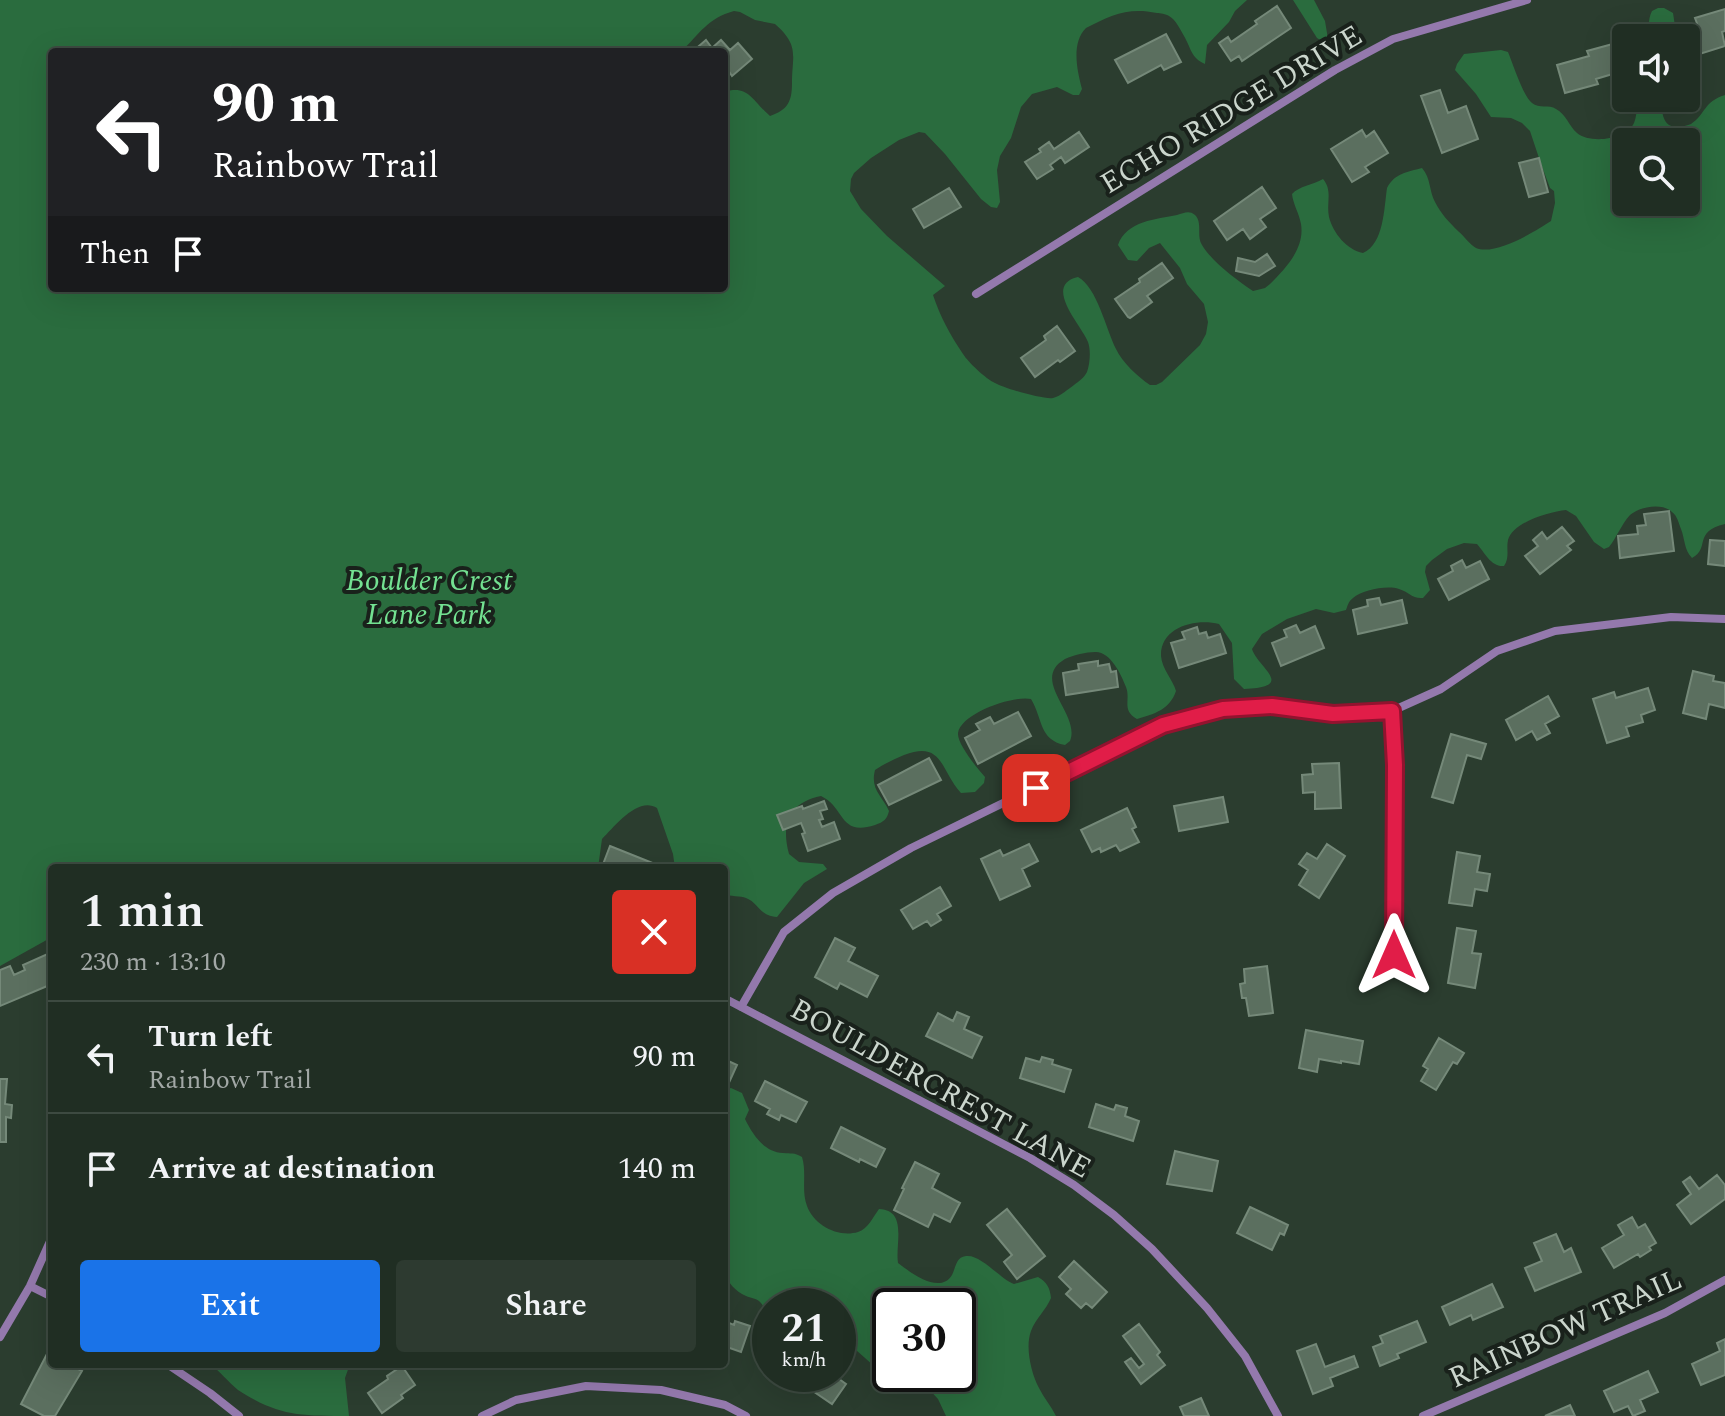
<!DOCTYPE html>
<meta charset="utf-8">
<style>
:root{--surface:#202e23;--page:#2d3a30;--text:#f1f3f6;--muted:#a2a8a6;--line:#3d4a41;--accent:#1a73e8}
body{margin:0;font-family:Spectral,serif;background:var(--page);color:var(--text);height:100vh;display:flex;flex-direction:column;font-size:30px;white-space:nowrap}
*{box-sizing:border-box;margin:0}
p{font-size:26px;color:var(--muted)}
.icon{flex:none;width:44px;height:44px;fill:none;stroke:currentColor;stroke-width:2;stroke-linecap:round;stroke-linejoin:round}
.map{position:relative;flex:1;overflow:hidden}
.drawer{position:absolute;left:48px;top:864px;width:680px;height:504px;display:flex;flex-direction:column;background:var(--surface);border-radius:8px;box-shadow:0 8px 32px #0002,0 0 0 2px var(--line)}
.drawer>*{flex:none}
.top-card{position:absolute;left:48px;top:48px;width:680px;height:244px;border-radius:8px;box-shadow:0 8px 32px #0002,0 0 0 2px var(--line);background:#202124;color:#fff;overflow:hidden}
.buttons{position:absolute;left:1612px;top:24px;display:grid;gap:16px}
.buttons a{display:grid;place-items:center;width:88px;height:88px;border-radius:8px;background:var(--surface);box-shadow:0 8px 32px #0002,0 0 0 2px var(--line);font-size:40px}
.speed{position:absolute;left:752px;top:1288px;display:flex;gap:16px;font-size:40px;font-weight:700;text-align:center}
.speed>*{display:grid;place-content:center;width:104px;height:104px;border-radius:50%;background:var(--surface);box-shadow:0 8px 32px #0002,0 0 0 2px var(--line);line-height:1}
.speed small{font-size:20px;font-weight:400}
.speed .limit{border:4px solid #111;border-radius:12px;background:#fff;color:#111}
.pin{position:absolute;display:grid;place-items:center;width:68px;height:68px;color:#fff;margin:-34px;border-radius:16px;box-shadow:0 4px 12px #0006}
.me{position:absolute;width:88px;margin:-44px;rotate:0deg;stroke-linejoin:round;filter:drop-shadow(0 0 6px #0008)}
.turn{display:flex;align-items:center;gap:28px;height:168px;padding:0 32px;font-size:36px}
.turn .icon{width:104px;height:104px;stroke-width:2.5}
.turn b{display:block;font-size:56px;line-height:68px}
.then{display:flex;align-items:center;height:76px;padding:0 32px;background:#0003;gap:16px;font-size:30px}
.round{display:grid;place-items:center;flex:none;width:84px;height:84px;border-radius:8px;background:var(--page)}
.overview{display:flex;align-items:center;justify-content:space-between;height:136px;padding:0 32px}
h1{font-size:48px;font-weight:600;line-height:60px}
.action{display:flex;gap:16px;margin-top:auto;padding:16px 32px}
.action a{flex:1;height:92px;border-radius:8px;background:var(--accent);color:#fff;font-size:32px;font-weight:600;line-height:92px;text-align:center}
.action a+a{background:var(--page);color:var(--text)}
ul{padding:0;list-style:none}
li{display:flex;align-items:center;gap:24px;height:112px;padding:0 32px;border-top:2px solid var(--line)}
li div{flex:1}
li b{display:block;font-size:30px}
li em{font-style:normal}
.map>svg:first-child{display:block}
.green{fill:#2a6c3e;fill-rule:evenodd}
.building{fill:#5b6f5f;stroke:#758979;stroke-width:2}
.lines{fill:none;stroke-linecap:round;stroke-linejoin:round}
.street{stroke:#9479ad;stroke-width:8}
.route-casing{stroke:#92132f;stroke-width:20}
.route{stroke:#e11d48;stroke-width:14}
.labels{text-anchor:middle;stroke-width:8;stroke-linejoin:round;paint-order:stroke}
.street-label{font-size:30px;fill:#cad5cc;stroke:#19211b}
.park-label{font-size:30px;font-style:italic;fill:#73e191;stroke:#19211b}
</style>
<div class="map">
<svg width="1725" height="1416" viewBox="0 0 1725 1416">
<rect width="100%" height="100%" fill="#2b3d2f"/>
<!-- green -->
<path class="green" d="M0 0H1247L1235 11 1229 22 1207 45 1205 64C1191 58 1191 48 1184 36 1180 29 1176 20 1169 16 1166 14 1160 13 1157 13 1128 7 1111 15 1086 28 1071 43 1077 70 1082 89L1079 95H1073L1057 87 1032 94 1021 107 1011 138 1000 156 997 170 1000 202 997 208 991 207 981 199 945 154 925 133 919 132 899 140 871 158 854 173 851 179 850 191 861 209 887 236 945 286 933 295C940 316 950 335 963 354 968 362 986 379 995 383 1003 388 1045 400 1053 398 1061 396 1068 389 1074 385 1079 381 1084 378 1087 372 1090 364 1091 350 1088 342 1082 326 1042 285 1078 277 1097 287 1106 329 1116 349 1122 362 1138 377 1150 385H1156L1162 382 1200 345 1206 334 1208 322 1204 304 1187 284 1180 268 1160 243 1149 248 1137 261 1128 260 1118 245C1126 221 1157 219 1177 215 1184 213 1189 210 1195 215 1203 223 1196 236 1202 245 1212 262 1237 280 1253 291L1265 288 1270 284C1286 268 1305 248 1301 224 1299 213 1293 204 1292 194 1299 186 1313 185 1323 179 1333 191 1326 202 1329 217 1333 233 1347 250 1363 253 1384 244 1384 208 1387 188 1395 173 1407 172 1422 168 1431 178 1429 191 1435 202 1441 214 1449 222 1458 231 1464 236 1470 245 1476 248 1495 256 1536 231 1551 221L1555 203 1554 191 1550 188 1541 164 1530 131 1522 123 1511 118 1491 117 1476 94 1455 70 1457 64 1464 54 1501 50 1508 52C1513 64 1523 96 1532 103 1539 109 1549 104 1556 109 1566 114 1569 126 1577 133 1590 144 1626 140 1634 123 1637 116 1637 106 1637 98H1662C1661 110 1662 128 1678 127 1681 127 1688 125 1691 124 1706 114 1703 102 1725 95V524C1692 532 1711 548 1692 558 1684 550 1685 539 1681 529 1679 524 1677 515 1672 512 1662 502 1639 507 1630 515 1621 525 1617 537 1609 547L1604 549 1594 542 1576 516 1566 510C1549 512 1513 522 1508 540 1506 549 1510 557 1504 566 1491 567 1485 553 1477 544L1464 543 1447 549 1432 560 1426 566 1425 572 1430 590 1423 598C1412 599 1409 592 1399 589 1387 585 1362 590 1353 598 1348 602 1348 605 1346 610L1334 613 1316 609 1287 619 1262 634 1252 649C1258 668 1297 687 1244 689L1234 679 1232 643 1219 624C1196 618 1160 627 1161 656 1162 669 1173 680 1176 691 1170 709 1155 714 1137 719 1121 710 1131 700 1126 687 1121 674 1110 651 1095 652 1086 652 1074 655 1065 659 1029 680 1081 714 1070 741L1065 745C1039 740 1043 719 1031 699 1014 695 961 713 958 733 957 744 977 768 985 777L984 783 975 792 961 793C940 770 943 740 904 755 894 759 884 764 875 770 870 790 882 795 889 811 887 819 884 822 875 825 839 837 845 807 821 796 788 803 781 824 789 854L799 862 823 864 827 869 804 883 777 917C759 916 759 903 746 898 741 896 730 896 724 895V868H675L673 854 657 808C638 796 615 826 602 839L598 868H52V937L0 966ZM734 11 740 12 755 20 775 24C800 46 792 55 792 83 792 101 788 110 770 116 753 102 749 84 724 92V288H52V52H681C699 34 708 18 734 11ZM1626 142H1686V202H1626Z
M1293 0H1314L1325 21 1328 39 1322 41 1317 38Z
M1658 8H1664L1673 13 1675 26 1673 38H1640C1653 29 1646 23 1652 11Z
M731 1088 742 1093 749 1110 745 1119C753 1135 764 1152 783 1153 791 1154 794 1152 802 1157 807 1173 801 1190 807 1206 814 1225 838 1238 858 1232 868 1229 873 1217 879 1209 908 1210 895 1244 898 1263 911 1273 940 1295 952 1275 956 1267 956 1257 966 1256 981 1254 1000 1279 1014 1284L1038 1277C1047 1282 1050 1288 1051 1298 1046 1310 1036 1318 1031 1331 1025 1347 1031 1373 1039 1388 1044 1398 1051 1406 1056 1416H946L938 1399 926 1386H907L892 1382 838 1334V1306H770V1333C768 1322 768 1309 759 1301 755 1298 751 1298 746 1296 735 1291 728 1283 724 1272V1090ZM890 1306H958V1374H890Z
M210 1364H350L345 1378 349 1416C299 1416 278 1416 238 1390 228 1382 220 1371 210 1364Z"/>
<!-- building -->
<path class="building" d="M1277 6 1291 28 1242 61 1239 56 1231 61 1219 43 1228 37 1231 42 1257 24 1255 21Z
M1725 9V31L1722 32 1725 46 1687 58 1686 38H1680V35L1699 29 1695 18Z
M1166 34 1181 62 1164 70 1161 65 1128 83 1115 60Z
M706 40 712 48 721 40 730 50 738 43 752 59 732 76 728 70 724 74V52H692Z
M1620 42 1626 63V70L1596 79 1598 84 1565 93 1557 65 1589 56 1587 51Z
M1440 90 1448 113 1466 106 1478 139 1442 153 1421 96Z
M1362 130 1366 137 1374 131 1388 153 1365 167 1369 172 1352 182 1331 149Z
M1079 132 1089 147 1065 163 1061 157 1050 165 1053 169 1037 179 1025 162 1041 152 1039 149 1049 142 1054 149Z
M1539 158 1548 192 1529 197 1519 163Z
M1262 187 1276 208 1260 219 1266 227 1250 239 1243 229 1227 240 1214 221Z
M949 188 961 207 924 228 913 209Z
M1267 254 1275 266 1259 276 1236 271 1238 258 1255 262Z
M1162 263 1173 278 1147 296 1152 302 1130 318 1128 317 1115 299 1140 282 1139 279Z
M1057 326 1075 351 1060 362 1058 360 1035 377 1021 358 1046 340 1044 336Z
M1669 511 1674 551 1620 558 1618 536 1638 534 1637 526 1646 525 1644 514Z
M1562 527 1574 541 1567 546 1571 550 1540 574 1525 556 1538 546 1533 540 1542 532 1547 539Z
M1710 540 1725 541V566L1708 564Z
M1462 560 1466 568 1480 561 1489 579 1449 600 1438 579 1453 571 1451 566Z
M1379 598 1381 605 1402 600 1407 623 1358 634 1353 610 1368 606 1367 600Z
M1296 625 1300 633 1315 626 1324 648 1281 666 1272 643 1287 637 1284 630Z
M1197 627 1199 634 1206 632 1208 638 1220 634 1226 653 1179 668 1171 643 1185 639 1182 632Z
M1098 661V666L1109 664 1111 672 1116 671 1118 687 1066 695 1063 673 1079 670 1078 664Z
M1693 671 1714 676 1713 681 1725 683V708L1709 704 1706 719 1683 713Z
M1648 688 1655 710 1641 715 1643 722 1626 727 1629 736 1607 743 1593 699 1614 692 1616 698Z
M1548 696 1559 716 1545 724 1550 733 1537 740 1532 731 1516 740 1506 720Z
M1018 712 1031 736 978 764 965 738 980 730 976 724 990 717 994 724Z
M1451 734 1486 744 1481 759 1467 755 1453 803 1432 797Z
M929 758 941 780 889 805 878 785Z
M1339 763 1341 808 1315 809V792L1303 793 1302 775 1313 774 1312 764Z
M1223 797 1228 822 1179 831 1174 806Z
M824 801 827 809 820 811 823 819 819 820 822 827 834 822 840 839 808 851 802 834 805 833 801 823 783 830 777 815 802 806 803 809Z
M1127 808 1136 827 1132 829 1139 842 1120 851 1116 845 1101 852 1100 848 1092 852 1081 830Z
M1029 844 1038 861 1022 869 1030 886 1000 900 981 859 1000 850 1003 856Z
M1327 844 1345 856 1319 898 1299 885 1308 870 1299 864 1307 853 1317 859Z
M610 846 665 868 602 867Z
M1457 852 1480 856 1477 872 1490 874 1487 891 1475 889 1472 906 1449 903Z
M940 887 951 906 937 914 941 920 931 926 927 921 913 929 901 910Z
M1457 928 1476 931 1472 953 1481 954 1475 988 1448 983Z
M835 938 855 948 848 961 878 976 867 997 840 983 837 989 815 977Z
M52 952V984L0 1006V970L10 966 14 975 25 970 23 965Z
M1267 966 1273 1013 1249 1016 1246 998H1242L1240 984 1245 983 1244 969Z
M957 1012 969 1017 964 1029 982 1037 972 1058 926 1036 938 1013 953 1021Z
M1306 1030 1363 1041 1359 1064 1341 1061V1063L1319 1059 1317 1072 1299 1068Z
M1439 1038 1464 1053 1457 1064 1453 1062 1436 1090 1421 1081 1428 1069 1423 1066Z
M1042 1057 1053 1060 1052 1064 1071 1070 1064 1092 1020 1078 1026 1058 1040 1062Z
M724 1059 737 1065 727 1087 724 1085Z
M0 1079H7L5 1104 12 1105 11 1118 6 1117V1142H0Z
M765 1081 807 1102 796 1122 781 1115 779 1120 767 1114 770 1109 755 1101Z
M1096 1104 1114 1110 1116 1105 1127 1108 1125 1116 1139 1121 1133 1141 1089 1127Z
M841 1127 885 1149 876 1167 860 1159 859 1162 831 1148Z
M1175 1151 1218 1161 1212 1191 1167 1184Z
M915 1162 939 1174 932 1188 960 1203 950 1222 934 1214 928 1227 894 1210 904 1189 902 1188Z
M1717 1175 1725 1185V1199L1691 1224 1677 1205 1691 1194 1683 1182 1690 1177 1699 1189Z
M1250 1207 1288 1225 1284 1235 1280 1233 1272 1250 1237 1233Z
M1007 1209 1045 1256 1017 1279 1004 1262 1012 1255 987 1225Z
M1632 1217 1638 1228 1645 1224 1656 1243 1649 1247 1651 1250 1640 1257 1638 1254 1614 1268 1602 1248 1624 1235 1618 1225Z
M1556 1234 1564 1252 1571 1248 1581 1272 1535 1291 1525 1268 1542 1261 1534 1243Z
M1074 1261 1107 1292 1092 1308 1086 1303 1081 1308 1066 1294 1071 1289 1059 1277Z
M1492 1284 1503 1307 1473 1320 1471 1315 1450 1325 1442 1307Z
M724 1321 734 1325 735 1321 750 1326 741 1352 724 1346Z
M1417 1321 1426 1342 1397 1354 1399 1358 1380 1366 1373 1347 1383 1343 1380 1336Z
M1139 1324 1160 1352 1157 1355 1165 1365 1141 1384 1125 1362 1131 1358 1139 1368 1144 1364 1123 1336Z
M1725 1339V1375L1701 1385 1692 1364 1720 1351 1717 1343Z
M1316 1344 1325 1367 1354 1356 1358 1367 1330 1378 1333 1386 1313 1394 1297 1351Z
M48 1352 52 1355V1364H69L82 1371 55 1416H44L21 1404Z
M402 1366 415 1385 401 1395 403 1398 382 1413 368 1393 388 1379 387 1376Z
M1648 1371 1658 1392 1640 1400 1645 1411 1633 1416 1628 1406 1614 1412 1604 1391Z
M788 1374H832L846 1384 832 1404Z
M1201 1398 1209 1416H1184L1180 1407Z
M1570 1405 1575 1416H1545Z"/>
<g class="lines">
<!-- street -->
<path class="street" d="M976 294 1335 70 1393 39 1527 0
M1375 981 1394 955 1395 765 1392 711
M724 998 1030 1158 1074 1185 1114 1215 1152 1249 1207 1308 1245 1356 1278 1416
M741 1007 784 932 833 893 911 848 1163 725 1223 709 1272 706 1333 714 1392 711 1441 689 1497 651 1555 631 1671 617 1725 619
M30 1286 52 1297
M0 1337 30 1286 52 1237
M167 1364 210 1393 239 1416
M482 1416 516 1400 586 1386 661 1390 725 1405 746 1416
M1423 1416 1665 1313 1725 1280"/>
</g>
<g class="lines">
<defs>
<path id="route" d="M1036 788 1163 725 1223 709 1272 706 1333 714 1392 711 1395 765 1394 955"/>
</defs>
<!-- route casing -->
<use href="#route" class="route-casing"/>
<!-- route -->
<use href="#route" class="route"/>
</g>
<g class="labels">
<!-- street labels -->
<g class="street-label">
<text transform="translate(1231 109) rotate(-31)" y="10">ECHO RIDGE DRIVE</text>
<text transform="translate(941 1088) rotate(29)" y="10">BOULDERCREST LANE</text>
<text transform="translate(1565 1328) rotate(-24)" y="10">RAINBOW TRAIL</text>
</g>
<!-- park labels -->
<g class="park-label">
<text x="429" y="590">Boulder Crest<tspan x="429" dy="34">Lane Park</tspan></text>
</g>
</g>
</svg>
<div class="buttons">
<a><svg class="icon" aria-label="sound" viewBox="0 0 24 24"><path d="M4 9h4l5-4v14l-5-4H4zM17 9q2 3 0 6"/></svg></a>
<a><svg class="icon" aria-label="search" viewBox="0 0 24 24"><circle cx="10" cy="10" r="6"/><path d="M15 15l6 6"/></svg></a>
</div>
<div class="speed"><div>21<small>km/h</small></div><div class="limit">30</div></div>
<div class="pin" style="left:1036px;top:788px;background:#d93025"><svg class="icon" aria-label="arrive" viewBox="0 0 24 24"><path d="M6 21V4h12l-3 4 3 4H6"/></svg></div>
<svg class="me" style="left:1394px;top:955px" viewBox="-20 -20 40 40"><path d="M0-17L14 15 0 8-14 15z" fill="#e11d48" stroke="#fff" stroke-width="4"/></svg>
<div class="top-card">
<div class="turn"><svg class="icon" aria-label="left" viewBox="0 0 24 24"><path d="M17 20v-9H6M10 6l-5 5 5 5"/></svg><div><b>90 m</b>Rainbow Trail</div></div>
<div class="then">Then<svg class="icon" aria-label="arrive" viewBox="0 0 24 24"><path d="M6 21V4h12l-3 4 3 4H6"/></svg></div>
</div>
<section class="drawer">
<div class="overview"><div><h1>1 min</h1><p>230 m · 13:10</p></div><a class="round" style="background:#d93025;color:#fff"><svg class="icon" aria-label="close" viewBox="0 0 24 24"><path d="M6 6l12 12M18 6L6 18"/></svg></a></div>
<ul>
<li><svg class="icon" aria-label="left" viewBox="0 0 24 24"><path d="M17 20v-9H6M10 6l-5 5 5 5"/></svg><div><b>Turn left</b><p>Rainbow Trail</p></div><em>90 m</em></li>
<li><svg class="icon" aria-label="arrive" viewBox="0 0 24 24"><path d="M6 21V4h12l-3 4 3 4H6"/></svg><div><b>Arrive at destination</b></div><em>140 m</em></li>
</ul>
<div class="action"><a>Exit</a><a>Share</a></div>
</section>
</div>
